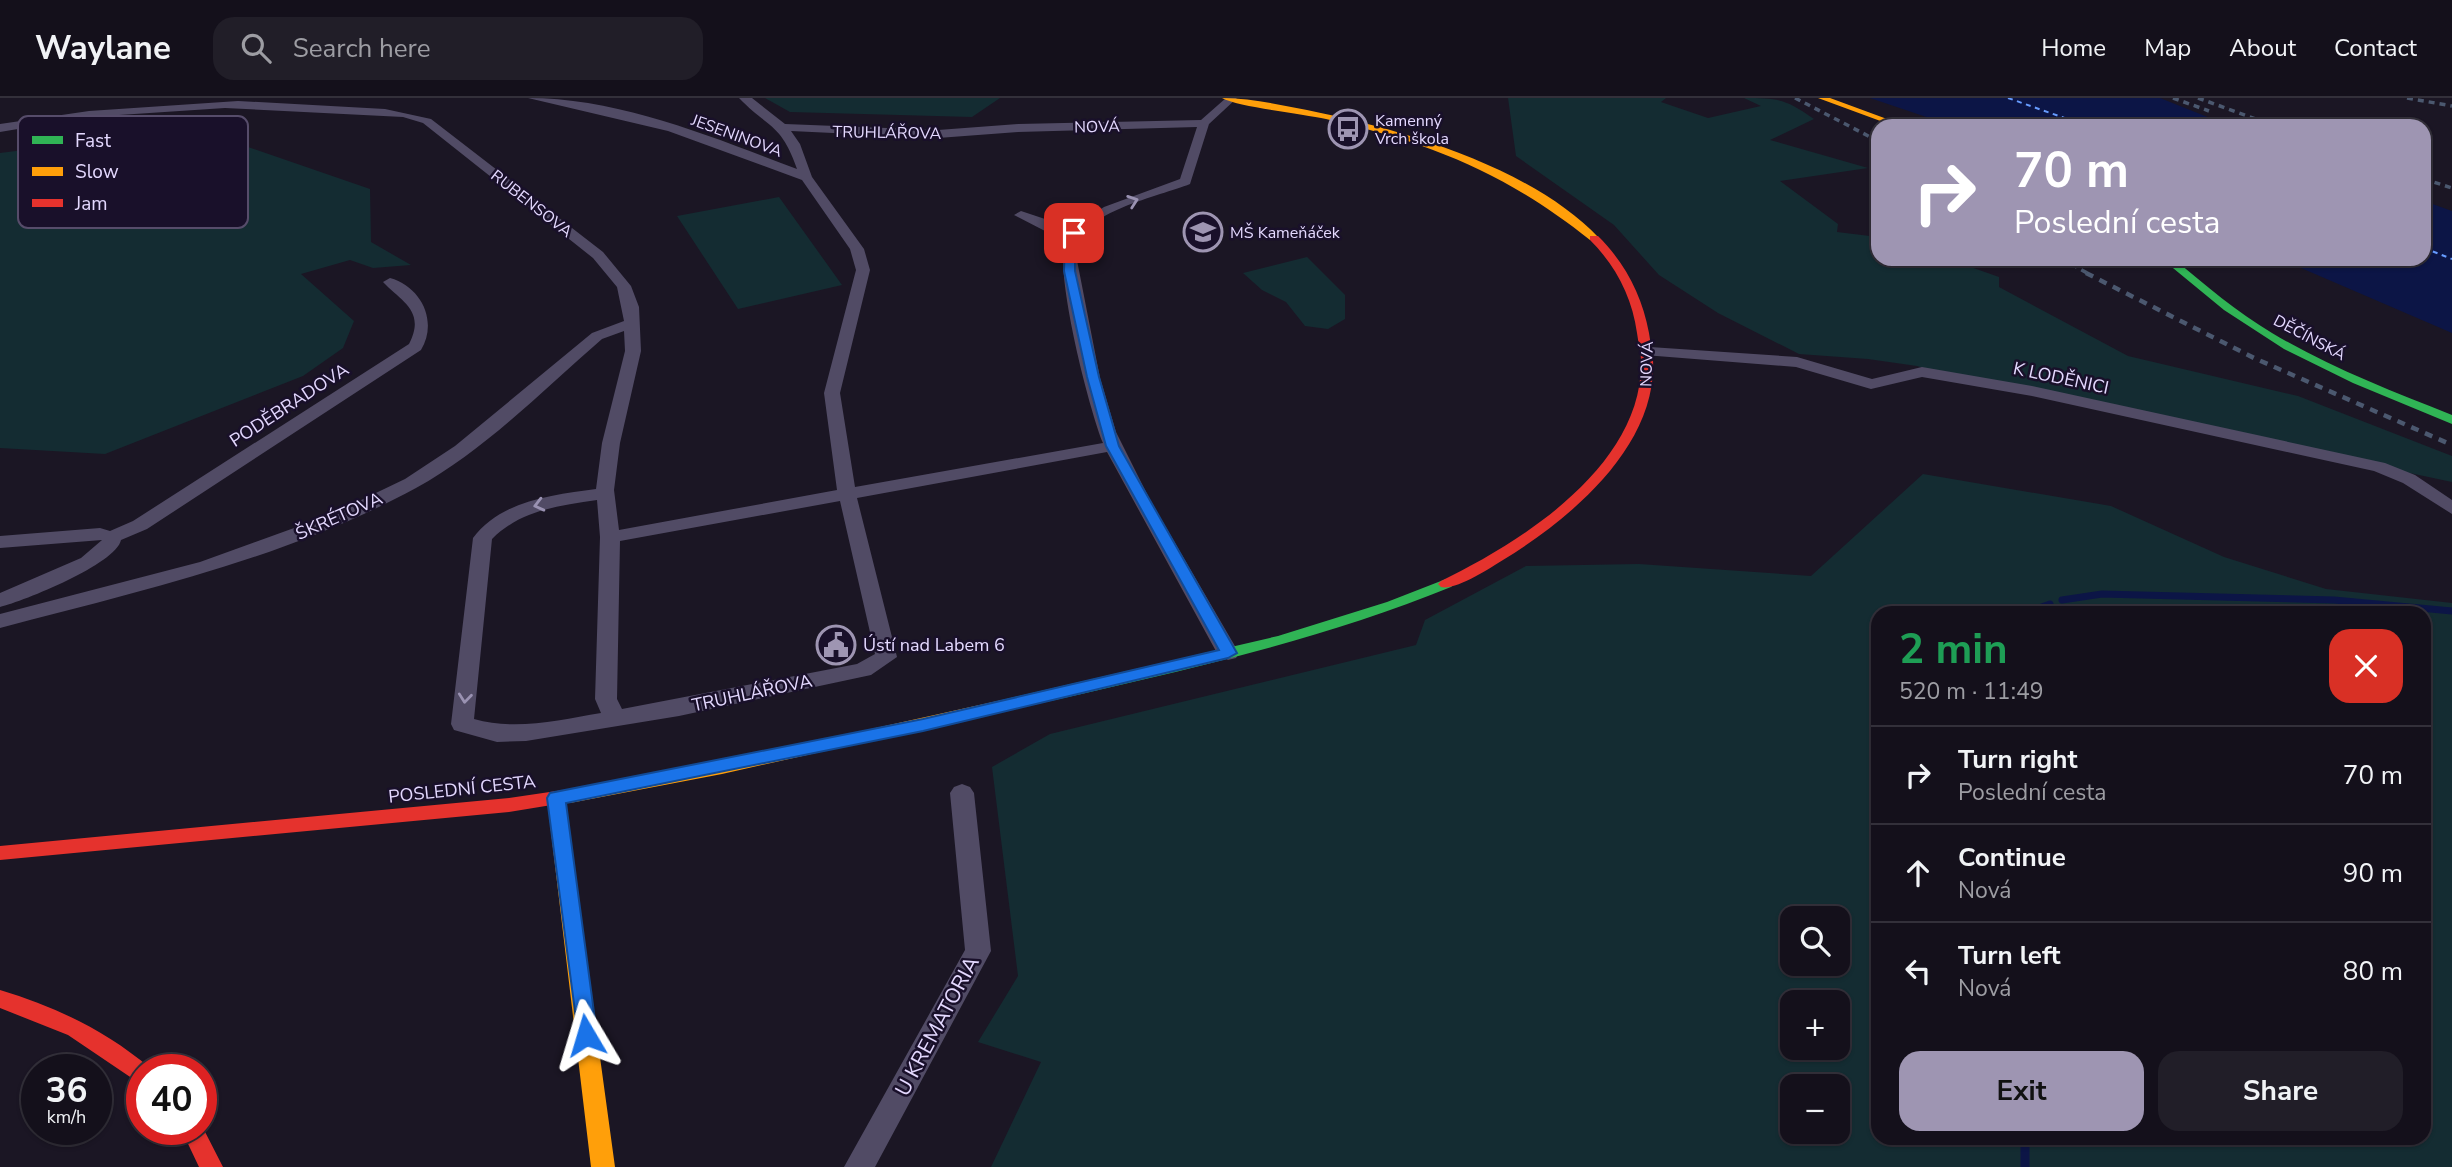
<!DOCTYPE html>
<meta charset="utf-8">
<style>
:root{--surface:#14101b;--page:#211e28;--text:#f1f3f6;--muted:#9d9da3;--line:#33303a;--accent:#9e95b2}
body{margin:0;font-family:"Nunito Sans",sans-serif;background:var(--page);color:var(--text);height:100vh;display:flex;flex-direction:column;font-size:26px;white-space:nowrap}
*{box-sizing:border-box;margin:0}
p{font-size:23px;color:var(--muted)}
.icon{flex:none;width:38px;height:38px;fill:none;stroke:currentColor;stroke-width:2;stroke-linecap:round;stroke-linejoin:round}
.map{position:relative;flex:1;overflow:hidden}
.panel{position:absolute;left:1871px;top:508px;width:560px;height:539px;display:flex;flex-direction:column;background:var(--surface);border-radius:21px;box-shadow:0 2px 5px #0004,0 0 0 2px var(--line)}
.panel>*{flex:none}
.hud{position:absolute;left:1871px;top:21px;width:560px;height:147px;border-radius:21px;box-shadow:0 2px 5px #0004,0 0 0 2px var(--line);background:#9e95b2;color:#fff;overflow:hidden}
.fabs{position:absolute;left:1780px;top:808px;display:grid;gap:14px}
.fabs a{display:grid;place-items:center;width:70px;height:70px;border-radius:14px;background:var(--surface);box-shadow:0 2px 5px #0004,0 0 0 2px var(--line);font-size:35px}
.speed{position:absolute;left:21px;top:956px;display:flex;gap:14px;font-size:35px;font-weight:700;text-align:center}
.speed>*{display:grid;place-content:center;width:91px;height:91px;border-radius:50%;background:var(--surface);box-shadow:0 2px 5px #0004,0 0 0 2px var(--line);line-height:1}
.speed small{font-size:18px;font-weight:400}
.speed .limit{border:10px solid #d22;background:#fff;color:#111}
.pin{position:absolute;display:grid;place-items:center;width:60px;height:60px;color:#fff;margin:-30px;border-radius:14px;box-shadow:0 4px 10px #0006}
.me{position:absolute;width:77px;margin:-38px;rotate:353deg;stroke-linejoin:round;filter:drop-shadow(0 0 5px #0008)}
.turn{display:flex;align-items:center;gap:24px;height:147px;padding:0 28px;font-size:32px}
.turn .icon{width:91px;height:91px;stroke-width:2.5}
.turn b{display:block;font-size:49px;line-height:60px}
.round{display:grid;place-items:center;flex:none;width:74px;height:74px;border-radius:21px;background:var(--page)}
.head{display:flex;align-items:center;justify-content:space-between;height:119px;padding:0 28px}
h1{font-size:42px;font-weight:700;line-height:52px;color:#1e9e55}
.cta{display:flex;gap:14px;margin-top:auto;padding:14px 28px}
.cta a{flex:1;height:80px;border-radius:21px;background:var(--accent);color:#111;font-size:28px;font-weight:700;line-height:80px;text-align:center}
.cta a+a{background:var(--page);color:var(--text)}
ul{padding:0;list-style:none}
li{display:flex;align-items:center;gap:21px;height:98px;padding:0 28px;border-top:2px solid var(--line)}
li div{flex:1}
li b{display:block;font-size:26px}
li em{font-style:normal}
header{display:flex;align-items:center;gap:42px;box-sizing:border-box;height:98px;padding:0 35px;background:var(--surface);border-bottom:2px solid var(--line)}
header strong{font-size:33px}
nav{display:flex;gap:38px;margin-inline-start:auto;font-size:24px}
.search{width:490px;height:63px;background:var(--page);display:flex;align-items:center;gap:18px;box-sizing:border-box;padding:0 24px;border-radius:21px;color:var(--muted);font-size:26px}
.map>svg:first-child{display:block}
.green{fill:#142c32;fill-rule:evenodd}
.water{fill:#0c1546}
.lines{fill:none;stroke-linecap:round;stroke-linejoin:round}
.stream-far1{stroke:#0c1546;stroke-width:7}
.stream{stroke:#0c1546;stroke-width:9}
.ferry{stroke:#679cff;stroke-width:2;stroke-dasharray:5 4.5;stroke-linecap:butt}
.street{fill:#514b65;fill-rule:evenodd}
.fast{fill:#30b455;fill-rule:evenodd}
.slow{fill:#ff9f0a;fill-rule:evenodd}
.jam{fill:#e5322d;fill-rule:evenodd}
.rail-far1{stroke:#4b586f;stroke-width:3.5;stroke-dasharray:6 5;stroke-linecap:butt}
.rail{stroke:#4b586f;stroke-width:4.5;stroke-dasharray:8 7;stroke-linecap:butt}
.oneway{stroke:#9a92b2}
.route{fill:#1a73e8;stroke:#114b97;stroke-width:2}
.labels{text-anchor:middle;stroke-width:5;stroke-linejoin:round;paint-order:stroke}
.far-poi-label{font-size:16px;fill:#e4d9ff;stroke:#19102a;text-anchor:start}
.far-street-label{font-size:16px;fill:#e4d9ff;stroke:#19102a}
.street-label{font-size:18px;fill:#e4d9ff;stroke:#19102a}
.poi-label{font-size:18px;fill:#e4d9ff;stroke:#19102a;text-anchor:start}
.near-street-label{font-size:21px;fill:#e4d9ff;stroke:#19102a}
.key{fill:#19102a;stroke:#564c6a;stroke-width:2}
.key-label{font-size:19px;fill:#e4d9ff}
</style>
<header>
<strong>Waylane</strong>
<div class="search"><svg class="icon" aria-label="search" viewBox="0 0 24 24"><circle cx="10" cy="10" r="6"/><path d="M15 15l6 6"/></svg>Search here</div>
<nav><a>Home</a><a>Map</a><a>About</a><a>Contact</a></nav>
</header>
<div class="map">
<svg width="2452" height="1069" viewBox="0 0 2452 1069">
<rect width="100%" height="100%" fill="#1b1624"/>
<!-- green -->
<path class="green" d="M765 0H1000L972 19 790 14Z
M1508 0H1666L1661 4 1708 20 1761 8 1744 0C1778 0 1786 1 1814 21L1770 42 1868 70 1780 83 1838 126 1837 134 1878 139V161H1948L1999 179V189L2128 258 2298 298 2452 358V384L1943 276 1917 268 1868 261 1799 256 1718 215 1659 177 1614 127 1516 58Z
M158 35 216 38 370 91 371 144 411 167 373 170 350 162 301 176 354 223 343 250 303 278 105 356 0 350V55Z
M779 99 842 187 738 211 677 118Z
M1307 159 1345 197V221L1328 231 1305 228 1286 204 1262 192 1243 175Z
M1923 376 2111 408 2224 459 2326 491 2452 505V1069H991L1041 964 978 944 1018 878 992 669 1050 636 1416 547 1425 522 1526 468 1639 466 1811 478ZM2424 514V1040H1878V514ZM1792 821H1838V866H1792ZM1792 905H1838V950H1792ZM1792 989H1838V1034H1792Z"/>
<!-- water -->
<path class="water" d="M1870 0H2160L2210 20 2220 28H1953Z
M2424 103 2452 113V235L2280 161H2424Z"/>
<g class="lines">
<!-- stream-far1 -->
<path class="stream-far1" d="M2062 502 2102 496 2334 502 2452 513
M2028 514 2050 506"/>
<!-- stream -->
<path class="stream" d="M2025 1040V1069"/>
<!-- ferry -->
<path class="ferry" d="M2008 0 2087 28
M2424 150 2452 161"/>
<!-- street -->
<path class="street" d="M528 0C620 0 712 39 797 71 781 25 769 31 739 0H752L785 26 938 32 1018 26 1201 22 1226 0H1237L1209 26 1190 86C1160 98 1080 114 1075 152L1100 280 1116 334 1150 402 1239 555 1236 560 1228 562 1217 555 1107 354 857 400 897 559 871 577 679 618 526 643 497 644 454 632 451 626 473 440C501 402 553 397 596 391L602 345 625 253 624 233 602 241C543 292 485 352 416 390 287 460 141 493 0 530V516L200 464 330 417 405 381 455 348 592 235 624 223 617 189 593 160 423 25 403 19 225 10 89 19 0 34V26L89 13 238 3 385 11 431 21 603 154 631 188 639 209 641 253 620 345 614 392 619 432 837 392 824 295 856 172 850 151 802 82 668 33ZM1197 29 1180 81 1104 109 1072 130 1021 113 1014 117 1045 133 1066 137C1052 168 1089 311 1103 345L855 389 840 295 870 172 864 151 812 79 800 46 791 33 938 40 1018 34ZM597 402 600 439 595 601 601 615C559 622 516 633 474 621L492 441C521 412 558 408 597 402ZM840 403 875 556 857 566 622 611 617 601 620 443Z
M390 180C422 189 438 224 421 252L147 431 121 442C116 466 24 503 0 509V495L81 460 102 442 0 450V438L100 430 110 433 133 423 409 246C426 213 402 204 383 184Z
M1650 249 1797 259 1872 281 1922 269 2032 288 2385 365 2415 377 2452 402V416L2403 385 2374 373 2032 298 1922 279 1871 291 1796 269 1644 257V251Z
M962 686 970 689 974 695 991 853 875 1069H844L965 852 950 695 954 689Z"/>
<!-- fast -->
<path class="fast" d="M2162 161H2174C2205 187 2237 214 2272 235 2329 269 2391 293 2452 317V326L2353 285 2284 251 2224 212Z
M1446 481 1451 483 1454 486 1451 489C1306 548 1154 579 1002 614L994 608 1002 602 1278 538 1387 504Z"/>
<!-- slow -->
<path class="slow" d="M1222 0C1251 0 1279 7 1307 12 1401 31 1532 69 1599 140L1590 142C1506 75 1431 45 1326 21 1303 16 1238 9 1222 0Z
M1818 0H1830L1906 28H1894Z
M1002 602 1008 604 1010 608 1008 612 722 676 570 705 565 703 615 1069H591L547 700 550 695 556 693 562 695 570 691 722 664Z"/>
<!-- jam -->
<path class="jam" d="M1590 138H1598C1625 165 1642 197 1649 235 1650 244 1653 253 1653 262 1657 349 1570 421 1503 462 1490 470 1455 493 1441 489L1438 486 1441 483C1523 443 1644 367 1641 262 1641 253 1638 244 1637 235 1632 199 1616 168 1590 142Z
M570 691 576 693 579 698 576 703 509 714 0 762V748L509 700Z
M0 892C56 909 105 932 150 970L142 971V987L68 937 0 910Z
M201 1026 223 1069H199L181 1031H201Z"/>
<!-- rail-far1 -->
<path class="rail-far1" d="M1795 0 1878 43
M2173 0 2209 13
M2198 0 2275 28
M2407 0 2452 8
M2424 81 2452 90
M2062 161 2089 176"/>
<!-- rail -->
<path class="rail" d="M2086 175 2254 260 2452 347"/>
</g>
<!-- one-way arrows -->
<defs><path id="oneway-chevron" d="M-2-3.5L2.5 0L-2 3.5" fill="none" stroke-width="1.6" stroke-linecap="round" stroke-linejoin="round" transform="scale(1.75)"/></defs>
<g class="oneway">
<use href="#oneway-chevron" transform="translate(1133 103) rotate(-19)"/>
<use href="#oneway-chevron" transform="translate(539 407) rotate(166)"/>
<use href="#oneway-chevron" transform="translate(465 600) rotate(96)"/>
</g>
<!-- route -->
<path class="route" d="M1074 132 1079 135 1075 142V173L1099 279 1119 348 1237 555 1228 560 923 633 566 705 597 937 594 944 586 947 579 944 547 700 550 695 923 621 1219 552 1106 348 1087 279 1064 173 1065 142Z"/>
<!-- icons -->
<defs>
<symbol id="bus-ring" viewBox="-11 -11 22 22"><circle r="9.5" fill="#19102a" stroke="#9e95b2" stroke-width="1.5"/><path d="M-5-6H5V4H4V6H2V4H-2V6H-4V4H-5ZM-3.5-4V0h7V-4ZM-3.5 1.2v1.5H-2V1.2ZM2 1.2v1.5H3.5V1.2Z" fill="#9e95b2"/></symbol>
<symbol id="school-ring" viewBox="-11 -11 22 22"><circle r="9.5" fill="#19102a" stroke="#9e95b2" stroke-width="1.5"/><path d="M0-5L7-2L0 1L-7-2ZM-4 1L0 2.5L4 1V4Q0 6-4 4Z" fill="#9e95b2"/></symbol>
<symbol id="civic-ring" viewBox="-11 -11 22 22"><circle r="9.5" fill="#19102a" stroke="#9e95b2" stroke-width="1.5"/><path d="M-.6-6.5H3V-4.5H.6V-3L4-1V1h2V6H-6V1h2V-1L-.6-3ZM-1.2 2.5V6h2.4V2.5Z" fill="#9e95b2"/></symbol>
</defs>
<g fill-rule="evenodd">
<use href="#bus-ring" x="1326" y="9" width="44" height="44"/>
<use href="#school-ring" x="1181" y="112" width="44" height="44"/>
<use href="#civic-ring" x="814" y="525" width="44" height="44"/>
</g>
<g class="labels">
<!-- far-poi labels -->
<g class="far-poi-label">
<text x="1375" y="28">Kamenný<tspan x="1375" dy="18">Vrch škola</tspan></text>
<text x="1230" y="140">MŠ Kameňáček</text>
</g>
<!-- far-street labels -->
<g class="far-street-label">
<text transform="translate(1097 28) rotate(-1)" y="6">NOVÁ</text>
<text transform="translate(887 34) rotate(1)" y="6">TRUHLÁŘOVA</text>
<text transform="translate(737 37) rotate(20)" y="6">JESENINOVA</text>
<text transform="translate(532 105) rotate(38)" y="6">RUBENSOVA</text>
<text transform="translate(2310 239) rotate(28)" y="6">DĚČÍNSKÁ</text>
<text transform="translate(1646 266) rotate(-88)" y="6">NOVÁ</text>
</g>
<!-- street labels -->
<g class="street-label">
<text transform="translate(2061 280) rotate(12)" y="6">K LODĚNICI</text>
<text transform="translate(289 307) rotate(-33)" y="6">PODĚBRADOVA</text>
<text transform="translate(339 418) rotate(-24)" y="6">ŠKRÉTOVA</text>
<text transform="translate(752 595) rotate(-12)" y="6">TRUHLÁŘOVA</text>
<text transform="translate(462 691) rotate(-6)" y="6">POSLEDNÍ CESTA</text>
</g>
<!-- poi labels -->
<g class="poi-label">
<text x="863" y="553">Ústí nad Labem 6</text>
</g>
<!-- near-street labels -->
<g class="near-street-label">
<text transform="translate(937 928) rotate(-62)" y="7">U KREMATORIA</text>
</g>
</g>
<!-- legend -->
<rect x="18" y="18" width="230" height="112" rx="10" class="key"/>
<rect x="32" y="38" width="31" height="8" fill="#30b455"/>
<rect x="32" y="69" width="31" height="9" fill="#ff9f0a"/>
<rect x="32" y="101" width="31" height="8" fill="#e5322d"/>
<g class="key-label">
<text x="75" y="49">Fast</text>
<text x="75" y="80">Slow</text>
<text x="75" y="112">Jam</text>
</g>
</svg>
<div class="fabs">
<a><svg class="icon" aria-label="search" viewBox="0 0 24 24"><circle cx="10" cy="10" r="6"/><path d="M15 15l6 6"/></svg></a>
<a>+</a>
<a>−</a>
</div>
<div class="speed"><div>36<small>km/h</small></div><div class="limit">40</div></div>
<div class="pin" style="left:1074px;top:135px;background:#d93025"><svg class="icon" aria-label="arrive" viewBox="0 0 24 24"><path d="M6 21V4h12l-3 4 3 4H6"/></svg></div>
<svg class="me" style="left:586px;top:937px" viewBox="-20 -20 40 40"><path d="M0-17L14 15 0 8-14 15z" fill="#1a73e8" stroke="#fff" stroke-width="4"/></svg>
<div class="hud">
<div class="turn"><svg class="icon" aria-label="right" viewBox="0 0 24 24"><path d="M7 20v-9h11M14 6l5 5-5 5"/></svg><div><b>70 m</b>Poslední cesta</div></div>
</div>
<section class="panel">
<div class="head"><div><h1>2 min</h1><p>520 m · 11:49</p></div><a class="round" style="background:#d93025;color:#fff"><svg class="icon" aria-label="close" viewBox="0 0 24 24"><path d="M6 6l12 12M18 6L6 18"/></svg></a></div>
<ul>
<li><svg class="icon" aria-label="right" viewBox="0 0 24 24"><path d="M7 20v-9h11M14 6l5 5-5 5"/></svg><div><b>Turn right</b><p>Poslední cesta</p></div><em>70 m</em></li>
<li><svg class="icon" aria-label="ahead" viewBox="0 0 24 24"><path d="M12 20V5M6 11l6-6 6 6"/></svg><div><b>Continue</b><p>Nová</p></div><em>90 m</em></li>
<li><svg class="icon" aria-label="left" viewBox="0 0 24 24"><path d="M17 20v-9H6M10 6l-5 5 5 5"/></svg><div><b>Turn left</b><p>Nová</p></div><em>80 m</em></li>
</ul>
<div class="cta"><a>Exit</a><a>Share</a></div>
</section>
</div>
